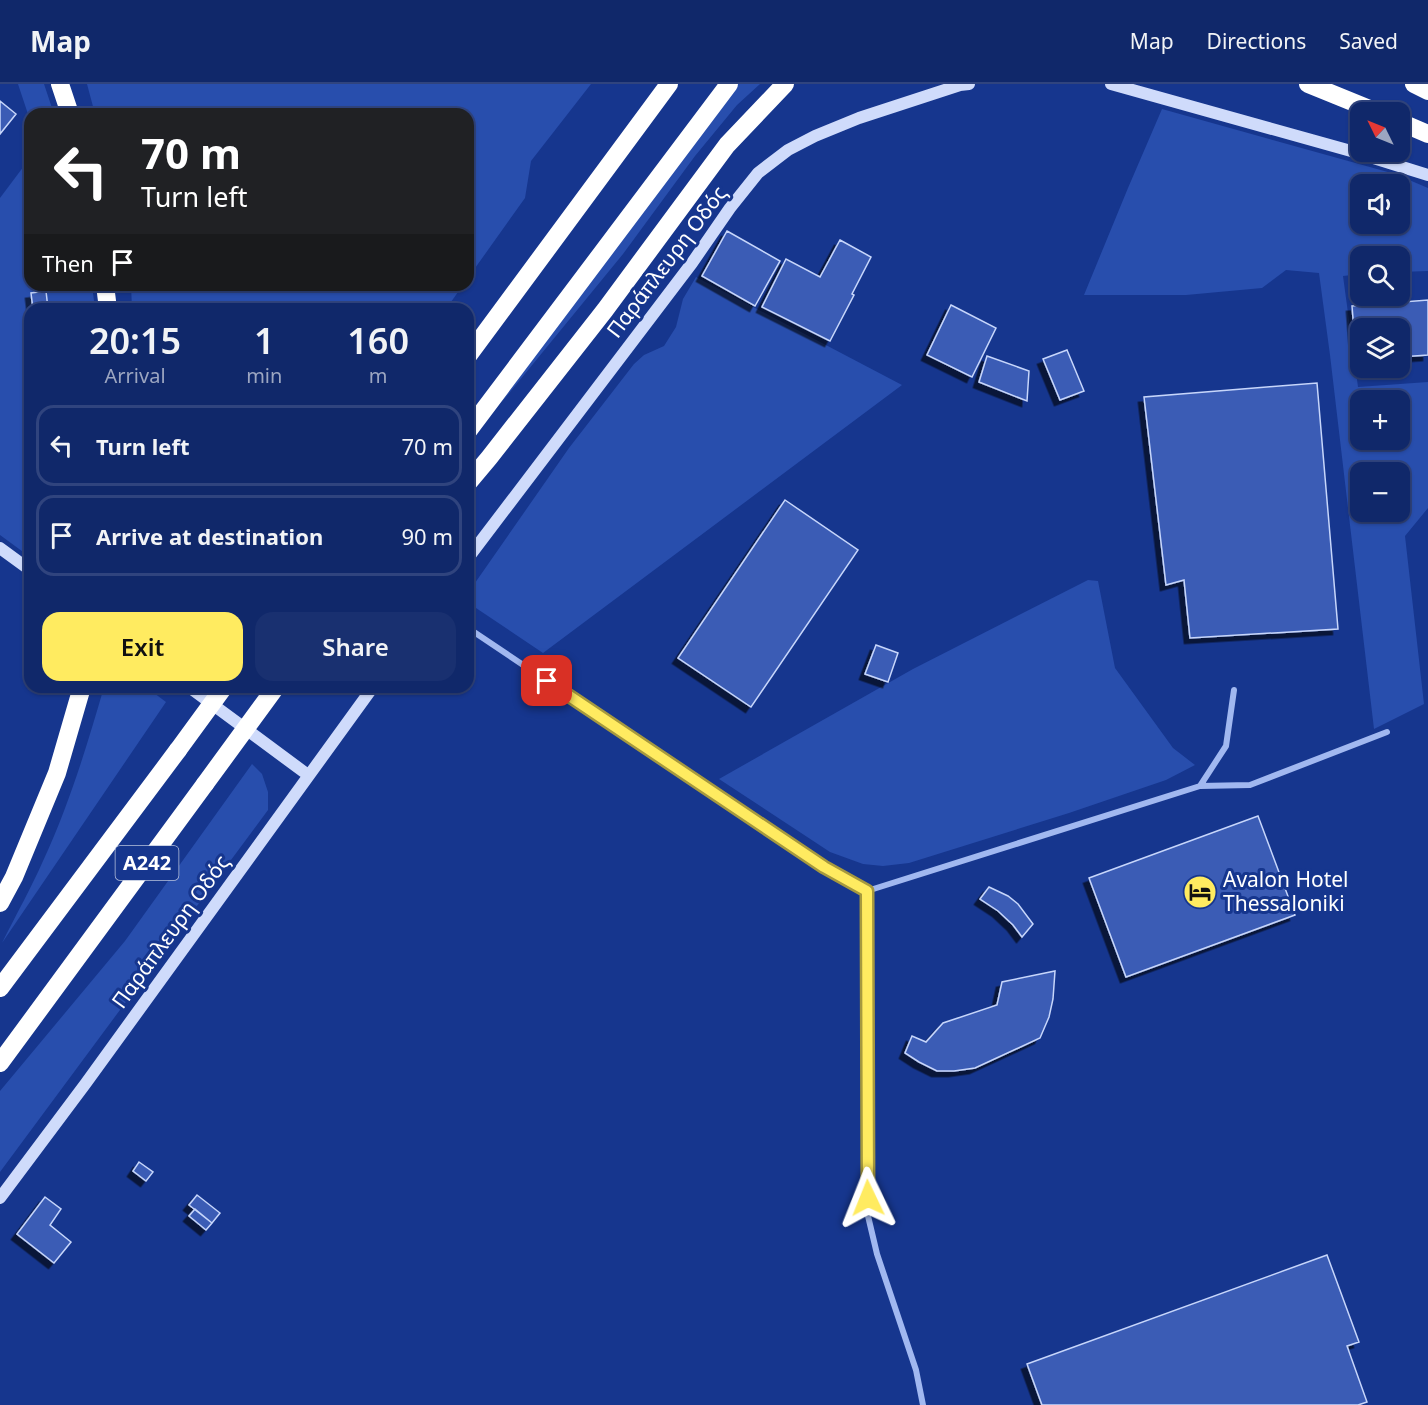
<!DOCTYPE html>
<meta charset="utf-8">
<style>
:root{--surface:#10286a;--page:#193070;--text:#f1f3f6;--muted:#9ca6c1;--line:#30447e;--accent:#ffeb60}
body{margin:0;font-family:"Noto Sans",sans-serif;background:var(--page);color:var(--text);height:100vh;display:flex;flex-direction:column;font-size:22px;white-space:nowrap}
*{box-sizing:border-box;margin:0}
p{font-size:20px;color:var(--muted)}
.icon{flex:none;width:33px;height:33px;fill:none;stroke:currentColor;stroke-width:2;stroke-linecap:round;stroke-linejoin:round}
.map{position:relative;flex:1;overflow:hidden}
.drawer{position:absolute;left:24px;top:219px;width:450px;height:390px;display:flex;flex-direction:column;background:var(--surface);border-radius:18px;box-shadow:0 2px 4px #0004,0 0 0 2px var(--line)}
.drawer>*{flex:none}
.hud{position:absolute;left:24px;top:24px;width:450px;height:183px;border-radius:18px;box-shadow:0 2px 4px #0004,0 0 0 2px var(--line);background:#202124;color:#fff;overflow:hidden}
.needle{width:39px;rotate:313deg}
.controls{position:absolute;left:1350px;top:18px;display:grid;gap:12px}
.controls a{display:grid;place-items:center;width:60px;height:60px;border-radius:12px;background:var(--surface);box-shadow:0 2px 4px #0004,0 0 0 2px var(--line);font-size:30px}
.pin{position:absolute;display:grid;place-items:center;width:51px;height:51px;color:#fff;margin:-26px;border-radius:12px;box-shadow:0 3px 9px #0006}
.me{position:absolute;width:66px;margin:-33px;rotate:358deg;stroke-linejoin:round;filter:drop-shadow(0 0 4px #0008)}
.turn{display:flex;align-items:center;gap:21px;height:126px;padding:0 18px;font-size:27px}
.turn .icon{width:78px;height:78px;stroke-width:2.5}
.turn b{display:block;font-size:42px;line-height:51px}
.then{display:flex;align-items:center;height:57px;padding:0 18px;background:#0003;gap:12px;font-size:22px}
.eta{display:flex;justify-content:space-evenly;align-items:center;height:102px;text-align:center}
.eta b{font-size:36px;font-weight:600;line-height:42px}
.cta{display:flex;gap:12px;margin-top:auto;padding:12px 18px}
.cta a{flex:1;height:69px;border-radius:18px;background:var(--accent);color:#111;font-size:24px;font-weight:600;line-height:69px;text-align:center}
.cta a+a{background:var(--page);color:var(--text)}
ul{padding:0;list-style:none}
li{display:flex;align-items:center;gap:18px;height:81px;margin:0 12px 9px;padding:0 6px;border:3px solid var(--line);border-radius:18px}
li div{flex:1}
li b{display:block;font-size:22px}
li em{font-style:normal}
header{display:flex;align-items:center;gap:36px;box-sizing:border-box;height:84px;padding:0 30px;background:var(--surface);border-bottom:2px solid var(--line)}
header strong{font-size:28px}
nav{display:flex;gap:33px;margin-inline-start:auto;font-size:21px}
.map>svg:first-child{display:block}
.green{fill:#284ead;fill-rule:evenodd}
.building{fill:#3a5cb5;stroke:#c7d6fb;stroke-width:1.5;filter:url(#shadow)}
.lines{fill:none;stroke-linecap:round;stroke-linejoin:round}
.street{stroke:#a1b8f0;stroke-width:6}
.secondary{stroke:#cfdbfb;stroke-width:12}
.highway{stroke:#fff;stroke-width:18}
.highway-bridge{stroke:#fff;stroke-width:18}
.route-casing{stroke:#a6993e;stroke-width:15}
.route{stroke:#ffeb60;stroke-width:10}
.labels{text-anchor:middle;stroke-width:6;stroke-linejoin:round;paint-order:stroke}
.shield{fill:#16368e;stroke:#b9c3dd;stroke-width:1.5}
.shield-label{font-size:20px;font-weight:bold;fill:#fff}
.street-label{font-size:21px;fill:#fff;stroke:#16368e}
.poi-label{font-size:21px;fill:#fff;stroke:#16368e;text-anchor:start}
</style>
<header>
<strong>Map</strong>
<nav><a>Map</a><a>Directions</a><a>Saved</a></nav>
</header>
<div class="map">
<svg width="1428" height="1321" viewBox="0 0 1428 1321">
<defs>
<filter id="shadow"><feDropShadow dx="-5.5" dy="5.5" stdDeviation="0" flood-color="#0009"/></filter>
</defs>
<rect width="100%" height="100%" fill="#16368e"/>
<!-- green -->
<path class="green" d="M18 0H44L54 30H30V36Z
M87 0H591L531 77 525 114 468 194V30H95Z
M736 0H760L737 21 695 72 623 170 501 319 634 132Z
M1162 25 1395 90 1428 104V187L1400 188V172H1360V190L1343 192 1358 303 1428 298V424L1405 452 1424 620 1374 645 1330 271 1319 189 1286 186 1262 204 1186 211H1084L1128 104ZM1360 100H1400V140H1360ZM1360 316H1400V356H1360ZM1400 388V428H1360V388Z
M30 74V201H92L95 225H30V473L0 451V114Z
M696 193 902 301 543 569 473 522 468 509 569 364 634 280 644 271 664 262 676 243 683 215Z
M131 201H463L446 225H132Z
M1088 496 1098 497 1115 584 1173 664 1195 681 1166 696 1069 729 909 779 883 782 863 780 830 768 719 695 913 585Z
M104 603H146L166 618 2 859C16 831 31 804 43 777 69 721 87 662 104 603Z
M252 680 262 690 268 708V726L0 1088V1007L125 857Z"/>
<!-- building -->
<path class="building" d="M0 17 16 30 0 50Z
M727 147 780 177 755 222 702 192Z
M840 156 871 173 852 210 854 211 830 257 762 223 786 175 820 193Z
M46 207 48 225H33L31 209Z
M1428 216V271L1400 273V244H1360V259H1355L1352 222Z
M951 221 996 244 972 293 927 271Z
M1067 266 1084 307 1060 316 1043 275Z
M987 272 1029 287 1027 317 979 298Z
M1317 299 1338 545 1190 554 1184 496 1166 501 1144 313Z
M785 416 858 466 751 623 678 574Z
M876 561 898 569 888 598 865 590Z
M1258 732 1295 831 1126 893 1089 794Z
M989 803 1008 812 1018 820 1033 840 1022 853 1013 841 998 827 980 815Z
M1055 887 1053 915 1049 933 1040 954 975 984 954 987H937L919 978 905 969 912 952 926 958 943 939 997 921 1002 898Z
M139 1078 153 1088 146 1097 133 1087Z
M197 1111 220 1129 212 1139 189 1121Z
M45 1113 61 1125 50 1141 71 1158 54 1179 17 1150Z
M195 1125 212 1139 206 1146 189 1132Z
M1327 1171 1359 1258 1347 1262 1367 1318 1358 1321H1042L1027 1280Z"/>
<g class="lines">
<!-- street -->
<path class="street" d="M468 544 824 783 867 807 1200 702 1226 662 1234 606
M1200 702 1250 701 1387 648
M867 807V1097L868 1132 877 1170 916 1286 923 1321"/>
<!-- secondary -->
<path class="secondary" d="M1111 0 1351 67 1428 91
M0 464 30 486
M468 474 692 179 730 124 758 89 788 66 815 52 859 34 960 1 969 0
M189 603 308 691
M0 1114 86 999 373 603"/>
<!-- highway -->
<path class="highway" d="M60 0 70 30
M1308 0 1377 28
M1414 0 1428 7
M1400 38 1428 50
M105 201 108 225
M468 272 669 0
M468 347 729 0
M468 399 489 374 605 226 727 61 785 0
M0 819 14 793 57 689 82 603
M0 904 178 666
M0 979 205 700"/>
<!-- highway-bridge -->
<path class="highway-bridge" d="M178 666 224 603
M205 700 276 603"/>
</g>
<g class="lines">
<defs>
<path id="route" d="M547 597 824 783 867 807 868 1114"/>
</defs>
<!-- route casing -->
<use href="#route" class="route-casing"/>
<!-- route -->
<use href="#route" class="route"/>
</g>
<!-- icons -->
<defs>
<symbol id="hotel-disc" viewBox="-11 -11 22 22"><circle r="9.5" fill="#ffeb60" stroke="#16368e"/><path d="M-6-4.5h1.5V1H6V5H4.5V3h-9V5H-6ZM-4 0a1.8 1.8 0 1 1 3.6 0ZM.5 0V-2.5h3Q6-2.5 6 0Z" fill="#111"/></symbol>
</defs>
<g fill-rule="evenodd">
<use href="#hotel-disc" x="1181" y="789" width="38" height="38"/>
</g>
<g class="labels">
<!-- shield labels -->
<rect class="shield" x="115.5" y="762" width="63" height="34" rx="4.5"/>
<g class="shield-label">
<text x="147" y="786">Α242</text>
</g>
<!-- street labels -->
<g class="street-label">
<text transform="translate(667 178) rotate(-53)" y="7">Παράπλευρη Οδός</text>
<text transform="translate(171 848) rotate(-54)" y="7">Παράπλευρη Οδός</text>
</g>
<!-- poi labels -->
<g class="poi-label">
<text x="1223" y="803">Avalon Hotel<tspan x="1223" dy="24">Thessaloniki</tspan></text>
</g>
</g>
</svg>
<div class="controls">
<a><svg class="needle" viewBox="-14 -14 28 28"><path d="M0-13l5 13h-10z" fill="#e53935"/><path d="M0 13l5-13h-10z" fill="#9ca6c1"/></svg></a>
<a><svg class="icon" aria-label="sound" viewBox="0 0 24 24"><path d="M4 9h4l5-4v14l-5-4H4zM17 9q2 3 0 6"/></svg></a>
<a><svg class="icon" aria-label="search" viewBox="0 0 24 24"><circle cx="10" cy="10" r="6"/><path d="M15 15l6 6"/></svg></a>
<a><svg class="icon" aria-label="layers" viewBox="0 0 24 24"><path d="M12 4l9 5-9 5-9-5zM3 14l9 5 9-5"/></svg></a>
<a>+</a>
<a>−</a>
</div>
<div class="pin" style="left:547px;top:597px;background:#d93025"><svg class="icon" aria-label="arrive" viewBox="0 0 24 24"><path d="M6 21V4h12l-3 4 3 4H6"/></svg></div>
<svg class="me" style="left:868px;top:1114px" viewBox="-20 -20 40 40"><path d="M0-17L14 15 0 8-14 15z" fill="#ffeb60" stroke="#fff" stroke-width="4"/></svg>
<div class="hud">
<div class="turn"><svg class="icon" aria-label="left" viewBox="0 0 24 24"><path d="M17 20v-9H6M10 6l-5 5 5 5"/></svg><div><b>70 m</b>Turn left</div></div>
<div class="then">Then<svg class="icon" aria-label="arrive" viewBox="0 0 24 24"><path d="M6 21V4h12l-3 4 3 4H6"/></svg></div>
</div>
<section class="drawer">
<div class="eta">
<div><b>20:15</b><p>Arrival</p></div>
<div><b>1</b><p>min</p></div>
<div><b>160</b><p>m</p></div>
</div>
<ul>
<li><svg class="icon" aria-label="left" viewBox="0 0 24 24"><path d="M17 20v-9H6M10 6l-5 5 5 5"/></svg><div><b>Turn left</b></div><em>70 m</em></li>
<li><svg class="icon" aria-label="arrive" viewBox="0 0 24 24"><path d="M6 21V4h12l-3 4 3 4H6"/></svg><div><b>Arrive at destination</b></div><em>90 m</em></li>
</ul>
<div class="cta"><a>Exit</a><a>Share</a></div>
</section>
</div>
